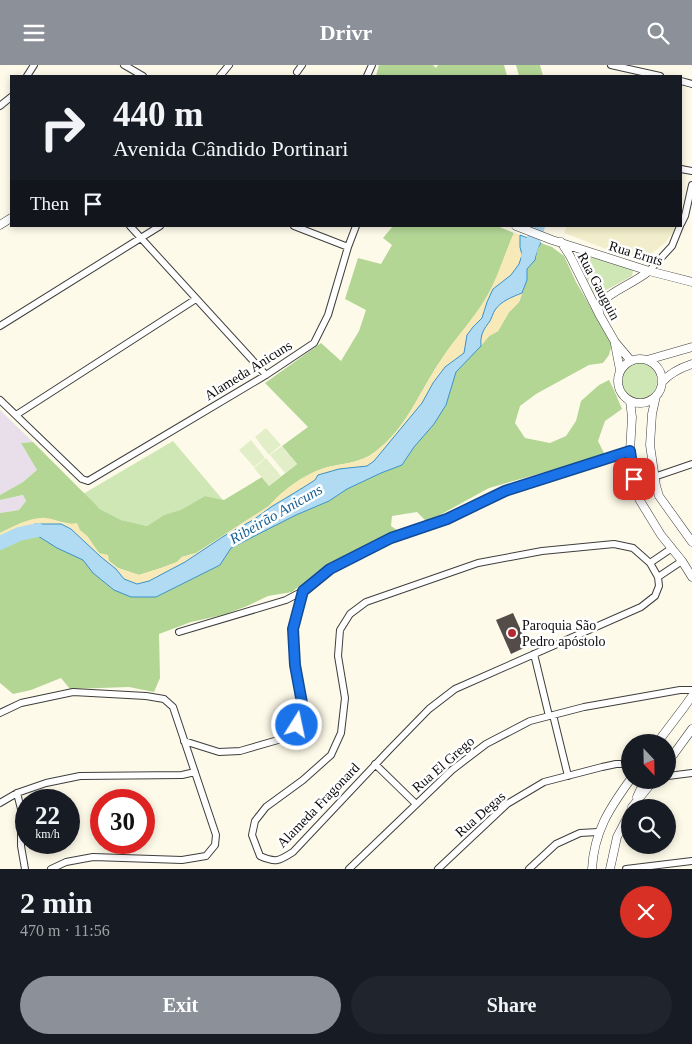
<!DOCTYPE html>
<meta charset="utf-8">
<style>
:root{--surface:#171b24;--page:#20242c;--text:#f1f3f6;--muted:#9ea1a6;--accent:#8c9099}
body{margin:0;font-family:"Times New Roman",serif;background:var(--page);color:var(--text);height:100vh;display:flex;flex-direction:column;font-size:19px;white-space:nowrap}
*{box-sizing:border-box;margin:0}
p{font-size:16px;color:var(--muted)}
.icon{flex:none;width:28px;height:28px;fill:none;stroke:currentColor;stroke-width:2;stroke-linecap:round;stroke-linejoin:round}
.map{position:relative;height:804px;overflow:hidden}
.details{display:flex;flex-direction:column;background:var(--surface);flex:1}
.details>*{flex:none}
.hud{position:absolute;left:10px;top:10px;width:672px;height:152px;border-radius:0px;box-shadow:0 2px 8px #0003;background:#171b24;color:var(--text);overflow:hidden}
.needle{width:32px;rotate:158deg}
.controls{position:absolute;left:621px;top:669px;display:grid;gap:10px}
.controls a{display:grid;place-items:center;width:55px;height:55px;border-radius:50%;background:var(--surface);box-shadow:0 2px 8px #0003;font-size:25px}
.speed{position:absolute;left:15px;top:724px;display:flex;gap:10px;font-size:25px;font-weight:700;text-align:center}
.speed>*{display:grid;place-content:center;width:65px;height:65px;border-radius:50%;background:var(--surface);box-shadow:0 2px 8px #0003;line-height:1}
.speed small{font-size:12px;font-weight:400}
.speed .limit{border:8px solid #d22;background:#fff;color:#111}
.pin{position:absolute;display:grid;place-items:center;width:42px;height:42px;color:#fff;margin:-21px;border-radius:10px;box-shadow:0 2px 8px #0006}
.me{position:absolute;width:55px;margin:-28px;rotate:10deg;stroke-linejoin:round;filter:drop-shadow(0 0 4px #0008)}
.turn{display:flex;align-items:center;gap:18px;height:105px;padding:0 20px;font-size:22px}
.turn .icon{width:65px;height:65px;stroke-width:2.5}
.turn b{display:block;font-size:35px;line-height:42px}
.then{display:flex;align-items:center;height:48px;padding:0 20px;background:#0003;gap:10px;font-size:19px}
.round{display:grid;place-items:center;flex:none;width:52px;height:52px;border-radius:26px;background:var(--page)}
.overview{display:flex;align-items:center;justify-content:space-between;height:85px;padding:0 20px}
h1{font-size:30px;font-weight:700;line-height:38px}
.cta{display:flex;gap:10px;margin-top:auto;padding:10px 20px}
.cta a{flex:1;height:58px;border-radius:30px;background:var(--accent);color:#fff;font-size:20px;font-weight:700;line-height:58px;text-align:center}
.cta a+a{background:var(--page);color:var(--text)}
header{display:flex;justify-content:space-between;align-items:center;height:65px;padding:0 20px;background:var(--accent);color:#fff;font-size:22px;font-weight:700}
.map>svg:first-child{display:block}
.industrial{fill:#e8dfea}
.farmland{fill:#f2eecb}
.green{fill:#cfe6b5}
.forest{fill:#b3d695}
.sand{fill:#f8e9b8}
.pitch{fill:#e1eec7}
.water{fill:#b0dbf3;stroke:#3b91c7}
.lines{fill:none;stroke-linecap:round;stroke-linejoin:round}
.river{stroke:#b0dbf3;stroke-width:14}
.building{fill:#534c48}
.minor-casing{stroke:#3e3e3e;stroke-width:8}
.tertiary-casing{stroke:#3e3e3e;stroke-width:9}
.minor{stroke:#fff;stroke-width:6}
.tertiary{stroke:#fff;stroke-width:8}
.route-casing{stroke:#114b97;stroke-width:12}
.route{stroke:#1a73e8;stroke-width:9}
.poi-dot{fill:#b42932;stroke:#fff;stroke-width:2}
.labels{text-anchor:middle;stroke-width:5;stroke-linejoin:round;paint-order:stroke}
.street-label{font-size:14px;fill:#0b0b0b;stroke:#fff}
.poi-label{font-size:14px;fill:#0b0b0b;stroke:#fff;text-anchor:start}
.water-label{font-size:15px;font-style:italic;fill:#1a6296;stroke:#fff}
</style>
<header><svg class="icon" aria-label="menu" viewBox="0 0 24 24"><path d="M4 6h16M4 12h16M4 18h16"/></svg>Drivr<svg class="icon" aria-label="search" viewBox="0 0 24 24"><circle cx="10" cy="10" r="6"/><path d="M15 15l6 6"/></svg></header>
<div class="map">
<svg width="692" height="804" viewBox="0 0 692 804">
<rect width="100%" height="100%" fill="#fefae9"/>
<!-- industrial -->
<path class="industrial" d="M0 345 33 377 21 378 37 405 23 417 0 430Z
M23 430 26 436 19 445 0 448V435Z"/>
<!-- farmland -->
<path class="farmland" d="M567 161H673L674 162 673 167 665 178 652 188 642 193H630L564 168Z"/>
<!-- green -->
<path class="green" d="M576 187 630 203 633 206 632 211 597 230 593 228Z
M621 316a18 18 0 1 1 36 0a18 18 0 1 1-36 0Z
M173 376 223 435 205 431 181 446 164 450 147 461 121 455 100 444 83 429Z"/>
<!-- forest -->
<path class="forest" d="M379 0H433L436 3 438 0H504L507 11H376Z
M516 0H540L543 11H519Z
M393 161H497L514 168C505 188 498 212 488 231 474 254 455 273 441 295 419 327 407 363 375 387 360 398 345 398 328 402 306 408 284 424 269 441L196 488 182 492 177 497 161 503 139 510 118 503 99 488 87 471 71 459 44 453 21 458 0 468V448L19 445 26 436 23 430 0 435V430L23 417 37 405 21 378 33 377 100 444 121 455 147 461 164 450 181 445 205 431 224 435 262 412 269 421 297 399 282 381 308 362 265 318 321 278 341 296 359 266 366 245 345 234 358 193 381 199 392 180 383 173Z
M541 178 552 182 564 191 576 217 612 279 609 290 603 298 589 300 536 329 520 341 515 358 525 373 550 378 566 371 576 356 581 336 599 320 609 315 614 325 622 344 605 356 598 376 605 390 489 423 427 457 417 447 392 451 391 461 400 467 362 482 344 491 318 506 292 527 268 531 247 541 223 550 191 557 159 569 160 613 154 627 129 622 70 624 61 613 31 625 13 629 0 618V480L19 469 38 471 55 481 83 495 93 508 114 525 156 532 220 500 231 483 296 450 329 436 347 424 381 408 402 400 414 382 434 359 446 340 456 307 489 271 498 266 509 247 519 237 527 215V204L535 195 537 184Z"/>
<!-- sand -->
<path class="sand" d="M514 168 520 170V182L522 190 519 199 511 210 493 224 487 237 482 253 473 262 466 280 465 288 445 302 433 318 422 338 374 396 367 401 339 404 315 415 271 442 253 455 224 471 185 497 149 516 137 519 124 514 116 504 101 492 71 464 35 459 0 471V468C12 462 33 451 46 453 57 454 66 461 77 458L80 465 87 471 99 488 108 490 109 496 118 503 139 510 161 503 177 497 182 492 196 488 269 441C284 424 306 408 328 402 345 398 360 398 375 387 407 363 419 327 441 295 455 273 474 254 487 231 498 212 505 188 514 168Z
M522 228 519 237 509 247 498 266 489 271 481 281C480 269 484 264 490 256 492 252 493 248 495 245 501 236 512 232 522 228Z"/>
<!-- pitch -->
<path class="pitch" d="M266 363 281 380 269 390 255 372Z
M251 375 265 393 254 402 239 385Z
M282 381 297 399 285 408 270 390Z
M266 393 281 411 269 421 254 403Z"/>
<!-- water -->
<path class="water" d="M520 170 541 178 537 184 535 195 527 204V215L522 228C512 232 501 236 495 245 493 248 492 252 490 256 484 264 480 269 481 281L456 307 446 340 434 359 414 382 402 400 381 408 347 424 329 436 296 450 231 483 220 500 156 532H131L114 525 93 508 83 495 57 483 38 471 19 469 35 459H61L71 464 101 492 116 504 124 514 137 519 149 516 185 497 224 471 253 455 271 442 304 422 315 415 318 410 339 404 367 401 374 396 422 338 433 318 445 302 464 288 467 270 473 262 482 253 487 237 493 224 511 210 519 199 522 190 520 182Z"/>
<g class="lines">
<!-- river -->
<path class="river" d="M528 191 538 161
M0 478 19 469 38 465"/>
</g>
<!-- building -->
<path class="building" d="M513 548 528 581 511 589 496 555Z"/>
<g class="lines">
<defs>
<path id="minor" d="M124 0 143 11
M611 0 660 11
M297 7 302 0
M27 11 34 0
M220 11 229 0
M367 11 372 0
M681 16 692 19
M0 41 11 32
M681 104 692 106
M681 159 685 151 692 120
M130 161 266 310
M294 161 348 182
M649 206 672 181 680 161
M0 261 160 161
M0 335 82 414 88 416 266 310 314 278 328 250 348 182 356 161
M16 350 196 234
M654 412 692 399
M614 479 633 483 650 498 658 512 659 521 655 531 641 542 455 624 429 644 390 684 293 787C279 796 276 798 260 791L252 770 255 756 266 742 303 715 331 690 341 668 345 633 338 591 340 565 350 549 366 537 478 498 542 486Z
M650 498 672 483
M658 512 682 496
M179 567 286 535 303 526
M534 589 549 651
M0 648 21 638 73 627 146 631 164 634 173 642 216 770 215 780 206 791 182 795 93 792 66 797 51 804
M553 650 568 711
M184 676 219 687 240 686 278 675 297 660 302 638 295 600 293 564 303 526 330 504 391 473 447 454 505 426 630 386
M375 699 416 739
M668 711 692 708
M17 728 21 744V781L25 804
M0 738 17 728 46 718 80 711 182 710 195 707
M349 804 452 705 486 679 530 656 584 642 680 625H692
M438 804 507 739 544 717 602 702 616 699H630
M529 804 556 779 580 768 598 767
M626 804 692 796"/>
<path id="tertiary" d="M0 160 11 153
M516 161 552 175 649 206 692 217
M561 177 570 191 599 249 615 277 631 296
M599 247 598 240C612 225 633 219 649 206
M615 279 620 305
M618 316a22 22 0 1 1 44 0a22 22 0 1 1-44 0Z
M647 295 692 282
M662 317C670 308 680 303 692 299
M656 331 652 349 650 380 656 421 659 431 692 477
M630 336 632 352 630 386 636 422 639 434 661 470 682 496 692 512
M657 678 685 641 692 631
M668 697 692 664
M637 732 641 723 642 719 638 715
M632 742 654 715
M592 804C594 767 609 744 630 715
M610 804 617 772 630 747"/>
</defs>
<!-- minor casing -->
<use href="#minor" class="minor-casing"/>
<!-- tertiary casing -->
<use href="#tertiary" class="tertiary-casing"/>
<!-- minor -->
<use href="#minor" class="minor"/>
<!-- tertiary -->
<use href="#tertiary" class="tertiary"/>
</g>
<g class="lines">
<defs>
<path id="route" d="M297 660 302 638 295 600 293 564 303 526 330 504 391 473 447 454 505 426 630 386 634 414"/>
</defs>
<!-- route casing -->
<use href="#route" class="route-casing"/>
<!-- route -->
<use href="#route" class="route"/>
</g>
<!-- markers -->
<circle class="poi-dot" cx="512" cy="568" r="5"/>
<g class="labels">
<!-- street labels -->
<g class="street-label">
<text transform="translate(636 188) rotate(17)" y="5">Rua Ernts</text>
<text transform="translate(599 221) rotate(62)" y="5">Rua Gauguin</text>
<text transform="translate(248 305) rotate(-32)" y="5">Alameda Anicuns</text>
<text transform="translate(443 699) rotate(-41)" y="5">Rua El Grego</text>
<text transform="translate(318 740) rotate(-46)" y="5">Alameda Fragonard</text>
<text transform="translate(480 749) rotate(-41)" y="5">Rua Degas</text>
</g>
<!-- poi labels -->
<g class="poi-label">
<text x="522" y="565">Paroquia São<tspan x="522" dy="16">Pedro apóstolo</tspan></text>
</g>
<!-- water labels -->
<g class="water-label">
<text transform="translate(276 449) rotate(-30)" y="5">Ribeirão Anicuns</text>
</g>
</g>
</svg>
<div class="controls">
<a><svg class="needle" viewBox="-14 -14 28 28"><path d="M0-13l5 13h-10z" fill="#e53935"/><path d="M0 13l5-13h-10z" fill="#9ea1a6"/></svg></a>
<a><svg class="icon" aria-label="search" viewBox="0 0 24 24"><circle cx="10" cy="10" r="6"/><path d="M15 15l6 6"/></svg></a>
</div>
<div class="speed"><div>22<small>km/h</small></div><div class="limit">30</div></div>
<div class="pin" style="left:634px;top:414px;background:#d93025"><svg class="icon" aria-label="arrive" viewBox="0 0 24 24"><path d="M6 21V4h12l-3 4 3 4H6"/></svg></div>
<svg class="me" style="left:297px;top:660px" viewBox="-20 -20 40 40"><circle r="17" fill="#1a73e8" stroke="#fff" stroke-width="3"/><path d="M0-11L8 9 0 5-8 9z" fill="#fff"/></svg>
<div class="hud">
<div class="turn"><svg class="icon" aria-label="right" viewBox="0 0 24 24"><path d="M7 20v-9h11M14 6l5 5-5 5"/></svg><div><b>440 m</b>Avenida Cândido Portinari</div></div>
<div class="then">Then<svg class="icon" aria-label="arrive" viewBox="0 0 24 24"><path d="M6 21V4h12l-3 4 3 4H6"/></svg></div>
</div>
</div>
<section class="details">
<div class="overview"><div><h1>2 min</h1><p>470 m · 11:56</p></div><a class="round" style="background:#d93025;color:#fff"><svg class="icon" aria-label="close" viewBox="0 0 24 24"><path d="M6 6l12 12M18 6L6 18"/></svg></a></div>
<div class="cta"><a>Exit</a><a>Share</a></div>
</section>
